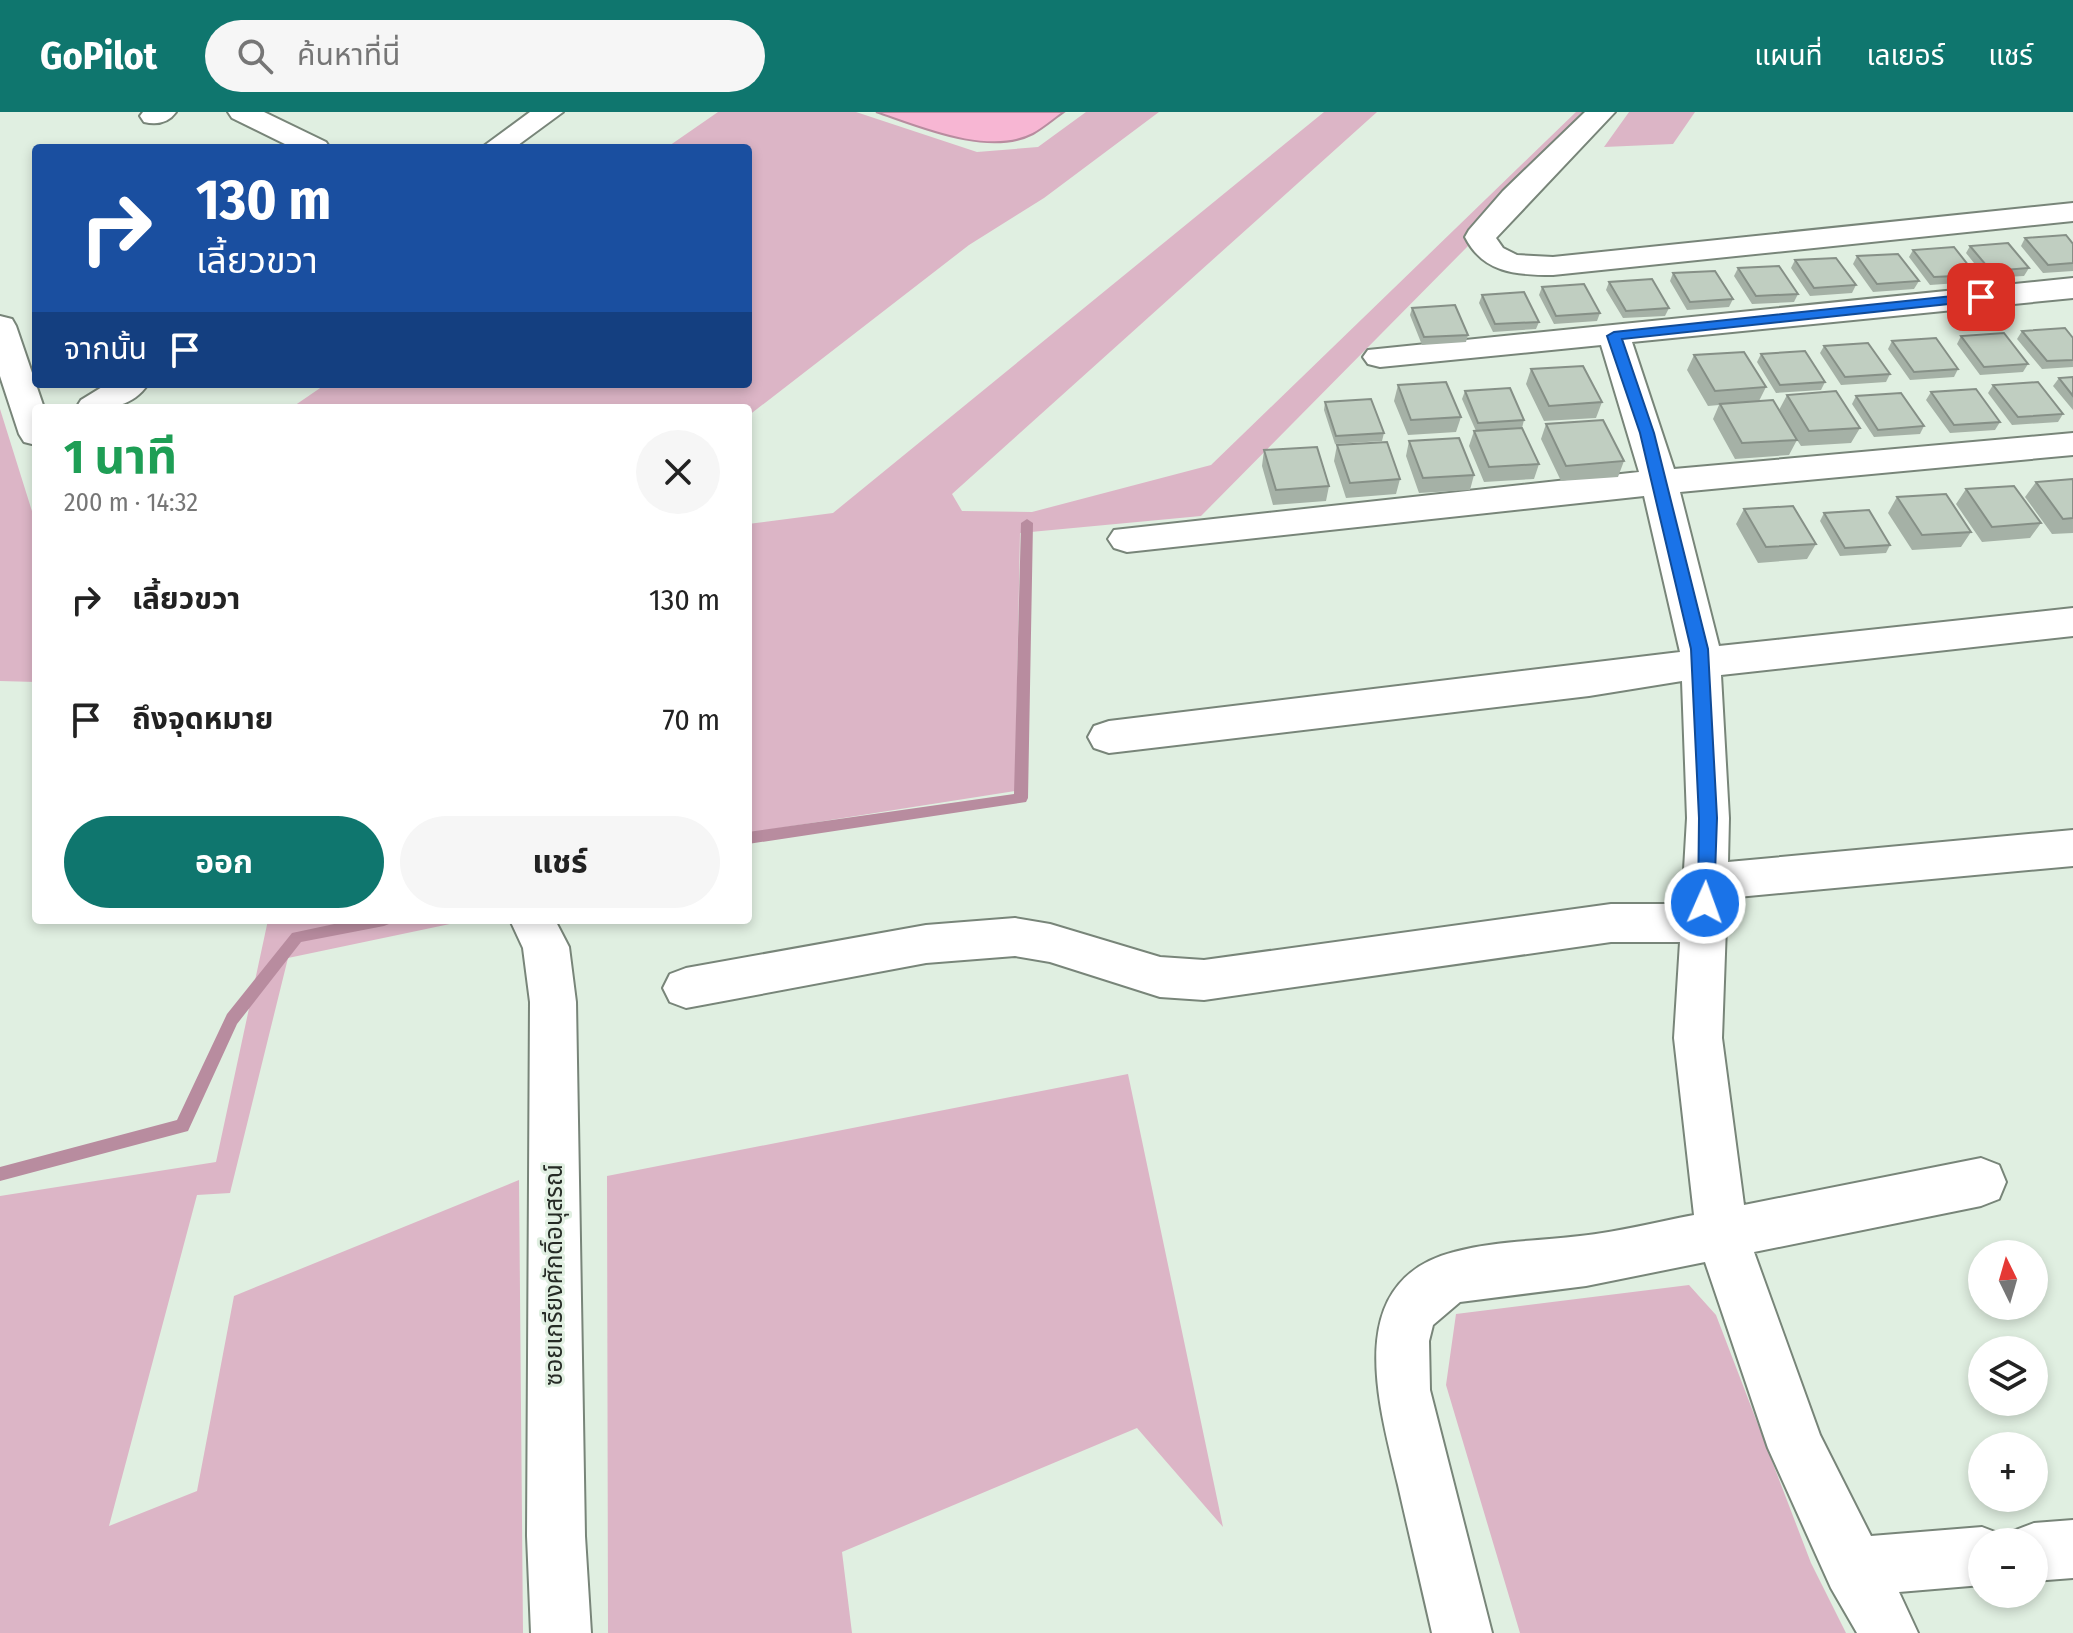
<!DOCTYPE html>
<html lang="th">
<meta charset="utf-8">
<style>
:root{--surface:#fff;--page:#f6f6f6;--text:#222;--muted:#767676;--accent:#0f766e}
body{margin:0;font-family:"Fira Sans Condensed","Noto Sans Thai",sans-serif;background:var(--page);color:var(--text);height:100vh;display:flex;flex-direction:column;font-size:30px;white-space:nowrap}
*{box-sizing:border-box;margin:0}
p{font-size:26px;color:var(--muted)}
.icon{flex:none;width:44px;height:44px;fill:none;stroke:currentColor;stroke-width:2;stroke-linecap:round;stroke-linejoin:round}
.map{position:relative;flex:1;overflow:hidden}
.sheet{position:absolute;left:32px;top:292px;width:720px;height:520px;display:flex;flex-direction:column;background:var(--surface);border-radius:8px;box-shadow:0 4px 12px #0003}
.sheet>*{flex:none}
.banner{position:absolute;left:32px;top:32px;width:720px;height:244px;border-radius:8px;box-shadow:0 4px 12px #0003;background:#1a4fa0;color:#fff;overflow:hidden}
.needle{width:52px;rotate:355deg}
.controls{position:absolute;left:1968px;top:1128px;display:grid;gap:16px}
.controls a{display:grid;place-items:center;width:80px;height:80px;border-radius:50%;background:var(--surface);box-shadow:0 4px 12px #0003;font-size:40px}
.pin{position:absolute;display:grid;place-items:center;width:68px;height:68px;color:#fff;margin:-34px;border-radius:16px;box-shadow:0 4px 12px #0006}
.me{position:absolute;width:88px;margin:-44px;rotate:2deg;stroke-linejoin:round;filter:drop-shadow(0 0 6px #0008)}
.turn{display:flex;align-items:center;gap:28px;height:168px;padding:0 32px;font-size:36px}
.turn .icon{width:104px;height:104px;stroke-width:2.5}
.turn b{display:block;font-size:56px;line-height:68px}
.then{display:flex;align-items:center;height:76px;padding:0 32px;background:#0003;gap:16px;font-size:30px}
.round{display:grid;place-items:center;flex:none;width:84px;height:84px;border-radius:42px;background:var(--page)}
.head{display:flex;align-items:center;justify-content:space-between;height:136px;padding:0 32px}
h1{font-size:48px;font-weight:700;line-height:60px;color:#1e9e55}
.button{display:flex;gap:16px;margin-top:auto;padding:16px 32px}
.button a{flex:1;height:92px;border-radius:48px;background:var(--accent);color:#fff;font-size:32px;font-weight:700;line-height:92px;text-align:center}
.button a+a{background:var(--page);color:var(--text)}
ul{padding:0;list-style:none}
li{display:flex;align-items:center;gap:24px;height:120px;padding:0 32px}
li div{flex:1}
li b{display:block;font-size:30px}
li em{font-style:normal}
header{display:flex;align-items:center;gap:48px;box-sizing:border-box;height:112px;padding:0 40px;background:var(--accent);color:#fff}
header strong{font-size:38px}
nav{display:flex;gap:44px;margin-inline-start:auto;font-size:28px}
.search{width:560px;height:72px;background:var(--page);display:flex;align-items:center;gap:20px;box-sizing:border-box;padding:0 28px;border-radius:44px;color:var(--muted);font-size:30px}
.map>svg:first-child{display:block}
.green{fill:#dcb5c6}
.water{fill:#f7b6d3;stroke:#b88c9f;stroke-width:2}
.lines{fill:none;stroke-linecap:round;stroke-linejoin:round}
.stream{fill:#b88c9f;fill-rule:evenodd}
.minor-casing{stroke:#788579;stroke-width:4}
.minor{fill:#fff;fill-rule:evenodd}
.wall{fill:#a5b1a6}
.building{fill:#c0cec1;stroke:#869087;stroke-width:2}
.route{fill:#1a73e8;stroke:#114b97;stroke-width:2}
.labels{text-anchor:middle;stroke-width:6;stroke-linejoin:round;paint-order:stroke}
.street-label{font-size:24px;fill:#252a25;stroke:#e0efe1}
</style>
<header>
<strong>GoPilot</strong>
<div class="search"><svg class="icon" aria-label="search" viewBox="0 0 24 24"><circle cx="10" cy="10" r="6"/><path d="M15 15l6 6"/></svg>ค้นหาที่นี่</div>
<nav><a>แผนที่</a><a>เลเยอร์</a><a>แชร์</a></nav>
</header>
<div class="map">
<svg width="2073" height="1521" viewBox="0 0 2073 1521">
<rect width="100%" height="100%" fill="#e0efe1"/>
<!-- green -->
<path class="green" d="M718 0H856L977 40 1038 35 1086 0H1159L1044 86 969 133 748 304V296H291L326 272H748V36H666Z
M1324 0H1377L952 382 962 399 1032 400 1211 353 1576 0H1590L1468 134 1201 404 1020 421 1015 679 748 721V412L833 401Z
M1629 0H1695L1673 32 1604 35Z
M0 297 36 412V570L0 569Z
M268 808H469L288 846 230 1081 197 1083 109 1414 197 1379 234 1184 519 1068 523 1521H0V1084L216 1050Z
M1128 962 1223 1415 1137 1316 842 1440 852 1521H608L607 1064Z
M1689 1173 1716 1203 1811 1451 1846 1521H1520L1446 1273 1456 1202Z"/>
<!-- water -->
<path class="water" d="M876 0H1064C1054 7 1044 16 1033 22 989 45 920 15 876 0Z"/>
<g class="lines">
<!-- stream -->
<path class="stream" d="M1027 407 1033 411 1028 686 1026 690 748 732V720L1014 682 1021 411Z
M353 808H391L389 812 384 814 301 830 237 912 188 1019 0 1069V1055L177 1008 227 902 292 821Z"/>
<defs>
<path id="minor" d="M143 0H176C168 11 157 13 144 10L140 4Z
M228 0H264L326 30 330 36H293L232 6Z
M530 0H563L514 36H481Z
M1585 0H1615L1496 126 1503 136 1517 143 1553 145 2073 91V109L1553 163C1516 163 1483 161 1465 125L1469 118 1503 79Z
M2073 166V186L1632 230 1674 357 2073 321V343L1680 380 1719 534 2073 496V524L1721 563 1729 706 1728 750 2073 718V754L1727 786 1722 926 1744 1093 1981 1046 1999 1053 2006 1070 1999 1087 1981 1094 1754 1140 1820 1323 1871 1424 1982 1415 2003 1423 2005 1430H1982V1473L1899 1480 1918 1521H1857L1831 1476 1768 1336 1705 1150 1586 1174 1460 1190 1433 1213 1429 1229 1430 1278 1492 1521H1432C1421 1472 1409 1422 1398 1373 1379 1292 1341 1169 1454 1140 1493 1129 1539 1129 1580 1124 1618 1120 1656 1110 1694 1103L1674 926 1680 830H1611L1204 888 1160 885 1050 850 1015 844 926 851 686 896 670 890 663 876 670 862 686 856 926 813 1015 806 1050 812 1160 845 1204 848 1611 792H1682L1687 706 1682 569 1589 584 1109 641 1094 636 1088 625 1094 614 1109 609 1680 540 1644 384 1127 440 1114 436 1108 427 1114 418 1639 360 1601 233 1380 255 1368 252 1363 245 1368 238Z
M0 204 12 207 16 214 44 296H36V333L24 330 19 322 0 264Z
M107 272H148C131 298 104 296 76 296L81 288Z
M510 808H555L569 835 576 890 585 1424 591 1521H531L527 1424 530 890 523 836Z
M2073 1408V1466L2034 1469V1430H2009L2013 1419 2034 1411Z"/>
</defs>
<!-- minor casing -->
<use href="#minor" class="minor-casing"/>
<!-- minor -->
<use href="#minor" class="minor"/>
</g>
<!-- wall -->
<path class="wall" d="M2025 126 2073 132V159L2043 161 2021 134Z
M1970 134 2029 156 2024 164 1986 166 1966 141Z
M1913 138 1976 163 1972 170 1930 173 1909 145Z
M1857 144 1919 169 1914 177 1873 180 1853 152Z
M1795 148 1856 173 1852 181 1810 184 1791 156Z
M1738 156 1798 182 1794 190 1752 192 1734 164Z
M1673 161 1733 187 1729 195 1687 198 1670 169Z
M1609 170 1669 196 1665 204 1623 206 1606 178Z
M1542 175 1600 201 1597 209 1554 212 1539 183Z
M1482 183 1539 210 1536 217 1493 220 1479 191Z
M1412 196 1468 223 1466 230 1422 233 1410 203Z
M2022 219 2073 226V255L2042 257 2017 227Z
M1961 224 2028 252 2023 260 1980 263 1957 232Z
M1892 229 1958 257 1954 265 1910 268 1888 237Z
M1824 234 1890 262 1886 270 1841 273 1820 241Z
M1761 242 1825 270 1821 278 1776 281 1757 250Z
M1694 243 1766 275 1759 289 1779 298 1787 283 1860 316 1851 331 1801 334 1797 328 1789 343 1735 347 1713 307 1719 293 1708 294 1687 258Z
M1531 257 1602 290 1596 306 1544 309 1526 272Z
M2073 265V298L2053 274 2059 266Z
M1398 273 1461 305 1456 320 1408 323 1394 289Z
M1993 273 2063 302 2058 310 2012 313 1988 281Z
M1465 279 1524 308 1522 316 1539 352 1534 367 1484 370 1469 334 1474 319H1476L1462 287Z
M1931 280 2000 310 1995 318 1950 321 1926 288Z
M1856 284 1924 314 1920 322 1874 325 1852 292Z
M1325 290 1384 321 1382 329 1335 332 1324 298Z
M1546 312 1624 349 1618 365 1561 369 1541 327Z
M1409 329 1474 363 1470 378 1419 381 1406 344Z
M1337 333 1400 367 1396 382 1346 386 1334 349Z
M1264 338 1329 374 1326 389 1273 393 1262 354Z
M2073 367V421L2052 422 2025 385 2036 370Z
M1966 377 2041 411 2030 426 1982 430 1956 392Z
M1897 385 1971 420 1961 435 1912 438 1888 401Z
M1744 397 1816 432 1807 447 1758 451 1736 412Z
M1824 401 1890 433 1886 441 1840 444 1820 409Z"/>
<!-- building -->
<path class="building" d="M2066 123 2073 132V151L2048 153 2025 126Z
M2008 131 2029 156 1991 159 1970 134Z
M1954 135 1976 163 1934 165 1913 138Z
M1898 142 1919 169 1877 172 1857 144Z
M1836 146 1856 173 1814 176 1795 148Z
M1779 154 1798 182 1756 184 1738 156Z
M1715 159 1733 187 1690 190 1673 161Z
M1652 167 1669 196 1626 199 1609 170Z
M1584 172 1600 201 1556 204 1542 175Z
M1524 180 1539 210 1495 212 1482 183Z
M1455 193 1468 223 1424 225 1412 196Z
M2065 216 2073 226V248L2047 249 2022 219Z
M2004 221 2028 252 1984 255 1961 224Z
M1936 226 1958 257 1914 260 1892 229Z
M1868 231 1890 262 1845 265 1824 234Z
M1805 239 1825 270 1780 273 1761 242Z
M1744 240 1766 275 1715 279 1694 243Z
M1583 254 1602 290 1549 294 1531 257Z
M2073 265V284L2059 266Z
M1446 270 1461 305 1411 308 1398 273Z
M2038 270 2063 302 2018 305 1993 273Z
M1510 276 1524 308 1478 311 1465 279Z
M1976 277 2000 310 1954 313 1931 280Z
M1836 279 1860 316 1809 319 1787 283Z
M1901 281 1924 314 1878 318 1856 284Z
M1371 287 1384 321 1336 324 1325 290Z
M1773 288 1797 328 1742 331 1720 292Z
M1603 308 1624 349 1566 354 1546 312Z
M1522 316 1539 352 1489 355 1474 319Z
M1459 326 1474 363 1423 366 1409 329Z
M1387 330 1400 367 1350 371 1337 333Z
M1317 335 1329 374 1276 378 1264 338Z
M2073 367V406L2063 407 2036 370Z
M2014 374 2041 411 1992 415 1966 377Z
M1946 382 1971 420 1922 423 1897 385Z
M1793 394 1816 432 1766 435 1744 397Z
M1869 398 1890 433 1845 436 1824 401Z"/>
<!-- route -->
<path class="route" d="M1981 181 1988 185 1986 188 1622 227 1654 321 1708 537 1717 706 1714 791 1705 798 1698 796 1699 706 1691 537 1640 321 1607 224 1614 220Z"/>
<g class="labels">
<!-- street labels -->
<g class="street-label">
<text transform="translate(554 1163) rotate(-90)" y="8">ซอยเกรียงศักดิ์อนุสรณ์</text>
</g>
</g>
</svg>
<div class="controls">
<a><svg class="needle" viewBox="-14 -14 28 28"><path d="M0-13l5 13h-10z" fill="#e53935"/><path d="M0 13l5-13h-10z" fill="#767676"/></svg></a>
<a><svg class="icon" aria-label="layers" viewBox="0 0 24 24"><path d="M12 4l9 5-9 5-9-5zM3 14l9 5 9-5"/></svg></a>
<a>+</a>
<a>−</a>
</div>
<div class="pin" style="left:1981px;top:185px;background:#d93025"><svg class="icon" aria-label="arrive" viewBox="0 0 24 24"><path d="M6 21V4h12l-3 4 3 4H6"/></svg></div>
<svg class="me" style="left:1705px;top:791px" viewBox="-20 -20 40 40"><circle r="17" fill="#1a73e8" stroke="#fff" stroke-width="3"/><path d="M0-11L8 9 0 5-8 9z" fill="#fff"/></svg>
<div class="banner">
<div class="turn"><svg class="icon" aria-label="right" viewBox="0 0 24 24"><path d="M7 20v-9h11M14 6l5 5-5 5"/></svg><div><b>130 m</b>เลี้ยวขวา</div></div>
<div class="then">จากนั้น<svg class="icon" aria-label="arrive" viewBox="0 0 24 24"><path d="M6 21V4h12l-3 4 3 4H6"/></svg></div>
</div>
<section class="sheet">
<div class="head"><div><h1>1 นาที</h1><p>200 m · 14:32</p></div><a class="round"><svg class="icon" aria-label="close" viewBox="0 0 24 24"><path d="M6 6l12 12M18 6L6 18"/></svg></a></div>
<ul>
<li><svg class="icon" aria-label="right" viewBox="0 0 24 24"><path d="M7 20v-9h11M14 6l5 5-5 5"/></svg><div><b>เลี้ยวขวา</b></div><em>130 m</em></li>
<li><svg class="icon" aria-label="arrive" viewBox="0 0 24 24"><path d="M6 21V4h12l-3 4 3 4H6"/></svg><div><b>ถึงจุดหมาย</b></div><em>70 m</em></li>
</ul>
<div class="button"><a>ออก</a><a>แชร์</a></div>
</section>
</div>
